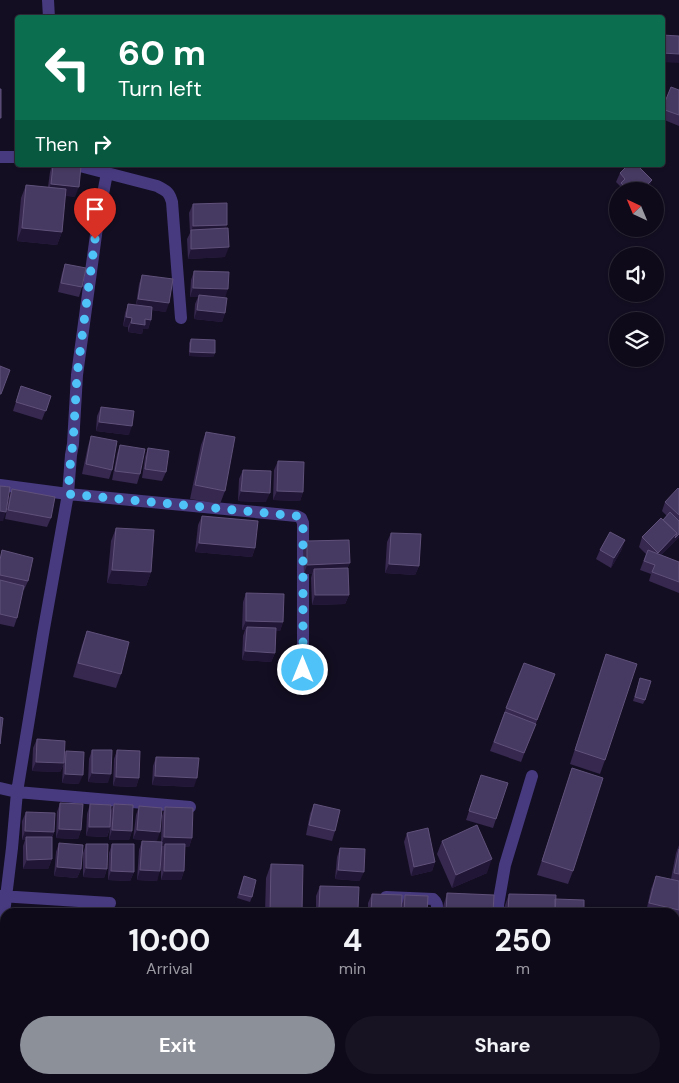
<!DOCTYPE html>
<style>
:root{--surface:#0f0a1a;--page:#181323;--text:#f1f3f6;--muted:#9b9aa2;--line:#2f2b39;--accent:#8c9099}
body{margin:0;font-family:"DM Sans",sans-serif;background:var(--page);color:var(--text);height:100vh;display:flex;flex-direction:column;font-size:19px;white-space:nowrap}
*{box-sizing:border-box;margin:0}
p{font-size:16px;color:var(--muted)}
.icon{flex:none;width:28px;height:28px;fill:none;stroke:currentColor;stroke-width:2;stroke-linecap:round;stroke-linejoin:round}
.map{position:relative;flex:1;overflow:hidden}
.side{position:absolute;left:0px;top:908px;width:680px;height:176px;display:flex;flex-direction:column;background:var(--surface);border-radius:15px 15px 0 0;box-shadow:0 1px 4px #0004,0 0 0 1px var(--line)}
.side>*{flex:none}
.guide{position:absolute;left:15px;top:15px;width:650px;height:152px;border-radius:5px;box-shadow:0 1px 4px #0004,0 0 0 1px var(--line);background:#0b6e4f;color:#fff;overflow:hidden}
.needle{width:32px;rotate:316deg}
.fabs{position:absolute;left:609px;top:182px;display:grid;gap:10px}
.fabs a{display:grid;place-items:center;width:55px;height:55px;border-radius:50%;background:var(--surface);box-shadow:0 1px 4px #0004,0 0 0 1px var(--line);font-size:25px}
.pin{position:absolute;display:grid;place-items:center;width:42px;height:42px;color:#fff;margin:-51px -21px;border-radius:50% 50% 50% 0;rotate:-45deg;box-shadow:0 0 5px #0007}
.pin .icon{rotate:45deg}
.me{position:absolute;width:55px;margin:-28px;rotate:0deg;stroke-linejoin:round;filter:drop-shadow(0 0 4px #0008)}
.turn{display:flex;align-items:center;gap:18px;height:105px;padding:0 20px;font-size:22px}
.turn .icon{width:65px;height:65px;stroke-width:2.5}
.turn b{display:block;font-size:35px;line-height:42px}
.then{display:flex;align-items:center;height:48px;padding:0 20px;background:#0003;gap:10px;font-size:19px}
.eta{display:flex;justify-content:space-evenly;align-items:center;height:85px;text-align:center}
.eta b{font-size:30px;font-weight:700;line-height:35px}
.cta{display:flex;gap:10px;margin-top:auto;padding:10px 20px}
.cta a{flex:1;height:58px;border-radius:30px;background:var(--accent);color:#fff;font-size:20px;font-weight:700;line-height:58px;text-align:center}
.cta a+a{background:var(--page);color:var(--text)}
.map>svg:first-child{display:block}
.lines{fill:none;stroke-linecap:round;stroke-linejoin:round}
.street{stroke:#483a7f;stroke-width:12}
.wall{fill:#36284f}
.shaded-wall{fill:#211635}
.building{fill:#473a62;stroke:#5f517a}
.route{stroke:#4fc3f7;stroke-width:9;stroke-dasharray:0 16.2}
</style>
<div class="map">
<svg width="679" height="1083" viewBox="0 0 679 1083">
<rect width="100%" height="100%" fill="#140e22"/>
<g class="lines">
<!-- street -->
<path class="street" d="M48 0 49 18
M0 157H18
M76 165 157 186C166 191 169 191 172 202L181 318
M0 485 68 494 297 516 301 518 303 523V670
M0 788 17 792 190 807
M0 896 110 903
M386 897 433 899C438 903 437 907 437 912
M498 912V905L505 865 532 776
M0 946 12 848 17 792 43 634 68 494 71 455 73 444 77 375 98 220 107 173
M675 1008 679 1007
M0 1012 5 1013
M84 1079V1083
M302 1079 304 1083
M616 1079V1083"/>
</g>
<!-- wall -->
<path class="wall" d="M679 90V126L662 119V107Z
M52 165H72L75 197 65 195 62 232 57 245 17 241 21 198 26 185 48 187 50 172Z
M620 173 649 189 647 191H618L620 186 616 182Z
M193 204 226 228 225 257 188 259 187 239 190 233 189 213Z
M65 264 82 287 79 297 58 292 62 273Z
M194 271 225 298V313L222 322 194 319 195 304 198 297H190L191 280Z
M142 275 166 312 152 310 151 320 148 329H143L142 334 128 332V327L123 326 125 313 128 304 136 305 139 284Z
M191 339 215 353 213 357 189 356V343Z
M21 386 51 396 42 420 13 411Z
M101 407 129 435 96 431 97 416Z
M206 432 225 491 220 504 190 499 201 445Z
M91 436 112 470 109 479 82 474 88 446Z
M120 445 140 474 137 484 112 480 117 454Z
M148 448 166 472 162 481 142 478 145 457Z
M278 461 303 492 300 501 273 500 274 470Z
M243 470 266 502 238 501 239 479Z
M12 489 51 518 47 527 5 519 9 498Z
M679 489V537L661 555 679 562V593L649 581 651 574 640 570 646 554 639 547 642 537 667 516 662 511 665 502Z
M202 516 255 548 252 557 195 552 198 525Z
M116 528 151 572 146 586 107 583 111 541Z
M391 533 419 566 415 575 385 573 387 542Z
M307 541 348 568 349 595 345 604 312 605 311 578 312 574H304L303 550Z
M622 549 611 568 596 559 600 550Z
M2 550 28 581 24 590H23L17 618 14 627 0 624V557Z
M246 593 283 622 280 631H276L275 653 271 662 242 660 243 636 245 630H242L243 602Z
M87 631 121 674 116 688 73 677 82 645Z
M606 654 605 760 600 774 570 764Z
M555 674 521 762 490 751 506 708Z
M640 678 645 700 643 704 633 701Z
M37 739 64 757 66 751 79 784 62 783 63 766 60 772 32 771 33 748Z
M92 750 108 783 88 782 89 759Z
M117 750 139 778 136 787 113 786 114 759Z
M156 757 194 787 152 785 153 766Z
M572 768 573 871 568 884 537 875Z
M478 784 496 819 493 828 466 820Z
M60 803 81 830 78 839 56 838 57 812Z
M90 804 110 812 114 804 132 831 129 840H109L110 828 107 837 86 836 87 814Z
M314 804 335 831 332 841 306 835 310 814Z
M139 806 157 841 133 839 136 815Z
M165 807 192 838 189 847H185L184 871 181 880H161V854L157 881 137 880 139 850 142 841 161 842 162 816Z
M26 812 54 832 52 838V859L48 869H23V846L25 840H22V821Z
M407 833 435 862 432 871 411 876 404 842Z
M442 841 487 873 452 888 437 854Z
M59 843 81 869 77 878 54 876 56 852Z
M86 844 107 869 104 878 83 877V853Z
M112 844 134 872 130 881 108 880 109 853Z
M679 845V932L675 949V912H646L651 889 656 876 671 879 676 853Z
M340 848 360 881 335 879 337 857Z
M271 864 302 912H265L266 878Z
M242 881 252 897 250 902 237 898Z
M320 886 358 909 357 912H316V896Z
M447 893 493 912H442L443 907Z
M372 894 401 912H368V903Z
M509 894 555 899 584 912H504V908Z
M405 895 427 912H401L402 904Z
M679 944V957L676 956Z
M34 1079H79V1080L78 1083H34Z
M89 1079H113V1083H89Z
M115 1079H137L138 1083H115Z
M142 1079H169L167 1083H142Z
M175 1079H201L200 1083H176Z
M322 1079H377L378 1083H323Z
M384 1079H447L445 1083H416L415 1082V1083H384Z
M470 1079H514V1083H470Z"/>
<!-- shaded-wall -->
<path class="shaded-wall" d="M662 53 679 54V63L662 62Z
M652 180 649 189 647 191H641Z
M51 184 79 187 75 197 47 194Z
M227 225 224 235 191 232 193 226Z
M22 228 62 232 57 245 17 241Z
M229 247 225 257 188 259 191 249Z
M193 288 228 289 225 298 199 295 198 297H190Z
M138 299 169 303 166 312 135 308Z
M197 310 225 313 222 322 194 319Z
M126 317 132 318 128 327 123 326Z
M145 319 151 320 148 329H143L142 334 128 332 131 323Z
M190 352 215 353 213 357 189 356Z
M99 422 132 426 129 435 96 431Z
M241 491 270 493 266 502 238 501Z
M277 491 303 492 300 501 273 500Z
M0 511 6 512 3 521H0Z
M677 533 679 534V537L654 562 658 553Z
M625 540 622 549 611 568 614 558Z
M199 543 255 548 252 557 195 552Z
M350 563 346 572 314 569 312 574H304L307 565Z
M389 564 419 566 415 575 385 573Z
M112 570 151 572 146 586 107 583Z
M315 595H349L345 604 312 605Z
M246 621 283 622 280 631 247 630V627L245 630H242Z
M245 651 275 653 271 662 242 660Z
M36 762 64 763 60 772 32 771Z
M92 773 111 774 108 783 88 782Z
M65 774 83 775 79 784 62 783Z
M155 776 197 778 194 787 152 785Z
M116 777 139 778 136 787 113 786Z
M89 827H110L107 837 86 836Z
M59 829 81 830 78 839 56 838Z
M112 830 132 831 129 840H109Z
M137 830 160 832 157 841 133 839Z
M25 831 54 832 50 841 26 837 25 840H22Z
M164 837 192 838 189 847 165 846V844L164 846H161Z
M52 859 48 869H23L27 860Z
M492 859 487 873 452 888 456 875Z
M435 862 432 871 411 876 414 867Z
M57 867 81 869 77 878 54 876Z
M86 868 107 869 104 878 83 877Z
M140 870 160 871 157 881 137 880Z
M338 870 364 872 360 881 335 879Z
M111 871 134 872 130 881 108 880Z
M164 871H184L181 880H161Z
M319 909H358L357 912H318Z
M675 1060H679V1069L677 1073 675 1074Z
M0 1076H5V1079H17L16 1083H0Z
M160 1079H169L167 1083H145L146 1081Z
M327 1079H335L333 1083H325Z
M422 1079H447L445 1083H421Z
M79 1080 78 1083H39L40 1081Z
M179 1080H201L200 1083H178Z
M416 1081 415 1083H400Z"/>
<!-- building -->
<path class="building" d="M662 35 679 36V54L662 53Z
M671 87 679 90V115L662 109Z
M0 89H1V118H0Z
M53 165H72L81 166 79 187 51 184Z
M628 165H637L652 180 641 191H629L621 183 625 179 620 173Z
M26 185 66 189 62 232 22 228Z
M227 203V225L193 226V204Z
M228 228 229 247 191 249V230Z
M65 264 86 268 82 287 61 283Z
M194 271 229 272 228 289 193 288Z
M142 275 173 279 169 303 138 299Z
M199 295 227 298 225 313 197 310Z
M128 304 152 307 151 320 145 319V325L131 323 132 318 126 317Z
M191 339 215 340V353L190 352Z
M0 366 10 370 1 394H0Z
M21 386 51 396 46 411 16 402Z
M101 407 134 411 132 426 99 422Z
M206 432 235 437 225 491 195 485Z
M91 436 117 441 112 470 86 464Z
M120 445 145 449 140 474 115 471Z
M148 448 169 451 166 472 145 469Z
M278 461 304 462 303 492 277 491Z
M243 470 271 471 270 493 241 491Z
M0 486 10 487 6 512 0 511Z
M678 488 679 489V515L665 502Z
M12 489 55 497 51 518 8 510Z
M670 512 679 521V534L675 538 677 533 663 520Z
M202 516 258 521 255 548 199 543Z
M661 518 677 533 658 553 642 537Z
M116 528 154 530 151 572 112 570Z
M610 532 625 540 614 558 600 550Z
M391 533 421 534 419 566 389 564Z
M349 540 350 563 307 565V541Z
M2 550 33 558 28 581 0 575V560Z
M648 550 679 562V582L652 572 655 565 644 561Z
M348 568 349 595H315L314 569Z
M0 580 24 586 17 618 0 614Z
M246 593 284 594 283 622 246 621Z
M247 627 276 628 275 653 245 651Z
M87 631 129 642 121 674 78 663Z
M606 654 637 664 605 760 575 750Z
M524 663 555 674 537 720 506 708Z
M640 678 651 681 645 700 635 697Z
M505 712 536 724 524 753 494 742Z
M0 717 3 718 0 744Z
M37 739 65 741 64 763 36 762Z
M92 750H112L111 774 92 773Z
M117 750 140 751 139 778 116 777Z
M66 751 84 752 83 775 65 774Z
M156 757 199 758 197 778 155 776Z
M572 768 603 778 573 871 542 861Z
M481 775 508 783 496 819 469 811Z
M60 803 83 804 81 830 59 829Z
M90 804 111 805 110 827H89Z
M114 804 133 805 132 831 112 830Z
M314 804 340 810 335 831 309 825Z
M139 806 162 808 160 832 137 830Z
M165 807 193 808 192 838 164 837Z
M26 812 55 813 54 832 25 831Z
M477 825 492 859 456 875 442 841Z
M428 828 435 862 414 867 407 833Z
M26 837H52V859L27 860Z
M142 841 162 842 160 871 140 870Z
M59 843 83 845 81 869 57 867Z
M86 844H108L107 869 86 868Z
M112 844H134V872L111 871Z
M165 844H185L184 871H164Z
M340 848 365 849 364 872 338 870Z
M679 849V874L674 873Z
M271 864 303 865 302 912H270Z
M244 876 256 880 252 897 239 894Z
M656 876 679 881V910L649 903Z
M320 886 359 887 358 909H319Z
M447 893 494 895 493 912H446Z
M372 894 402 895 401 912H371Z
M509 894 556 895 555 912H508Z
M405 895 428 896 427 912H404Z
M555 899 584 900V912H555Z
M233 908 265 912H232Z
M675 918 679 919V932L675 949Z
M679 1015V1060H675V1016Z
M0 1033H5V1076H0Z
M39 1079H79V1080L40 1081Z
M92 1079H113V1083H93Z
M119 1079H137L138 1083H119Z
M146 1079H160L161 1080 146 1081Z
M179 1079H201V1080H179Z
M336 1079H377L378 1083H337Z
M388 1079H415L416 1081 400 1083H389Z
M475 1079H514V1083H475Z
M679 1079V1083H652V1080Z"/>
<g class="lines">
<!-- route -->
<path class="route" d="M95 239 77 375 73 444 71 455 68 494 297 516 301 518 303 523V670"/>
</g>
</svg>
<div class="fabs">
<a><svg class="needle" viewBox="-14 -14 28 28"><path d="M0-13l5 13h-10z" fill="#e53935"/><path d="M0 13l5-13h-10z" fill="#9b9aa2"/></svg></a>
<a><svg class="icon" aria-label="sound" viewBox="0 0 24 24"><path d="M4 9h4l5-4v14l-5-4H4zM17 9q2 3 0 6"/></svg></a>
<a><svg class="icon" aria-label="layers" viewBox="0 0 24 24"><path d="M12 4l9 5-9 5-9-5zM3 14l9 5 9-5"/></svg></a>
</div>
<div class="pin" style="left:95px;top:239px;background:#d93025"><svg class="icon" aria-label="arrive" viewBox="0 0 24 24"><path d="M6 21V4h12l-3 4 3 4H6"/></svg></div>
<svg class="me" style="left:303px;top:670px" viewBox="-20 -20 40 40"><circle r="17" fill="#4fc3f7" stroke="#fff" stroke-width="3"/><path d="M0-11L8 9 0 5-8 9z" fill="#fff"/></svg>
<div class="guide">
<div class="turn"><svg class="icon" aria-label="left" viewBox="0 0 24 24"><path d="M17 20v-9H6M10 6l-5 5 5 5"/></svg><div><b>60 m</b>Turn left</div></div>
<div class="then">Then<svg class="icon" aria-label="right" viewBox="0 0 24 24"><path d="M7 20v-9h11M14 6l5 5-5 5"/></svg></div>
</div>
<section class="side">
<div class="eta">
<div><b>10:00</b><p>Arrival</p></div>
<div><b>4</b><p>min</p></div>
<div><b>250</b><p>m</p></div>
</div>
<div class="cta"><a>Exit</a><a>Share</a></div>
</section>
</div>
